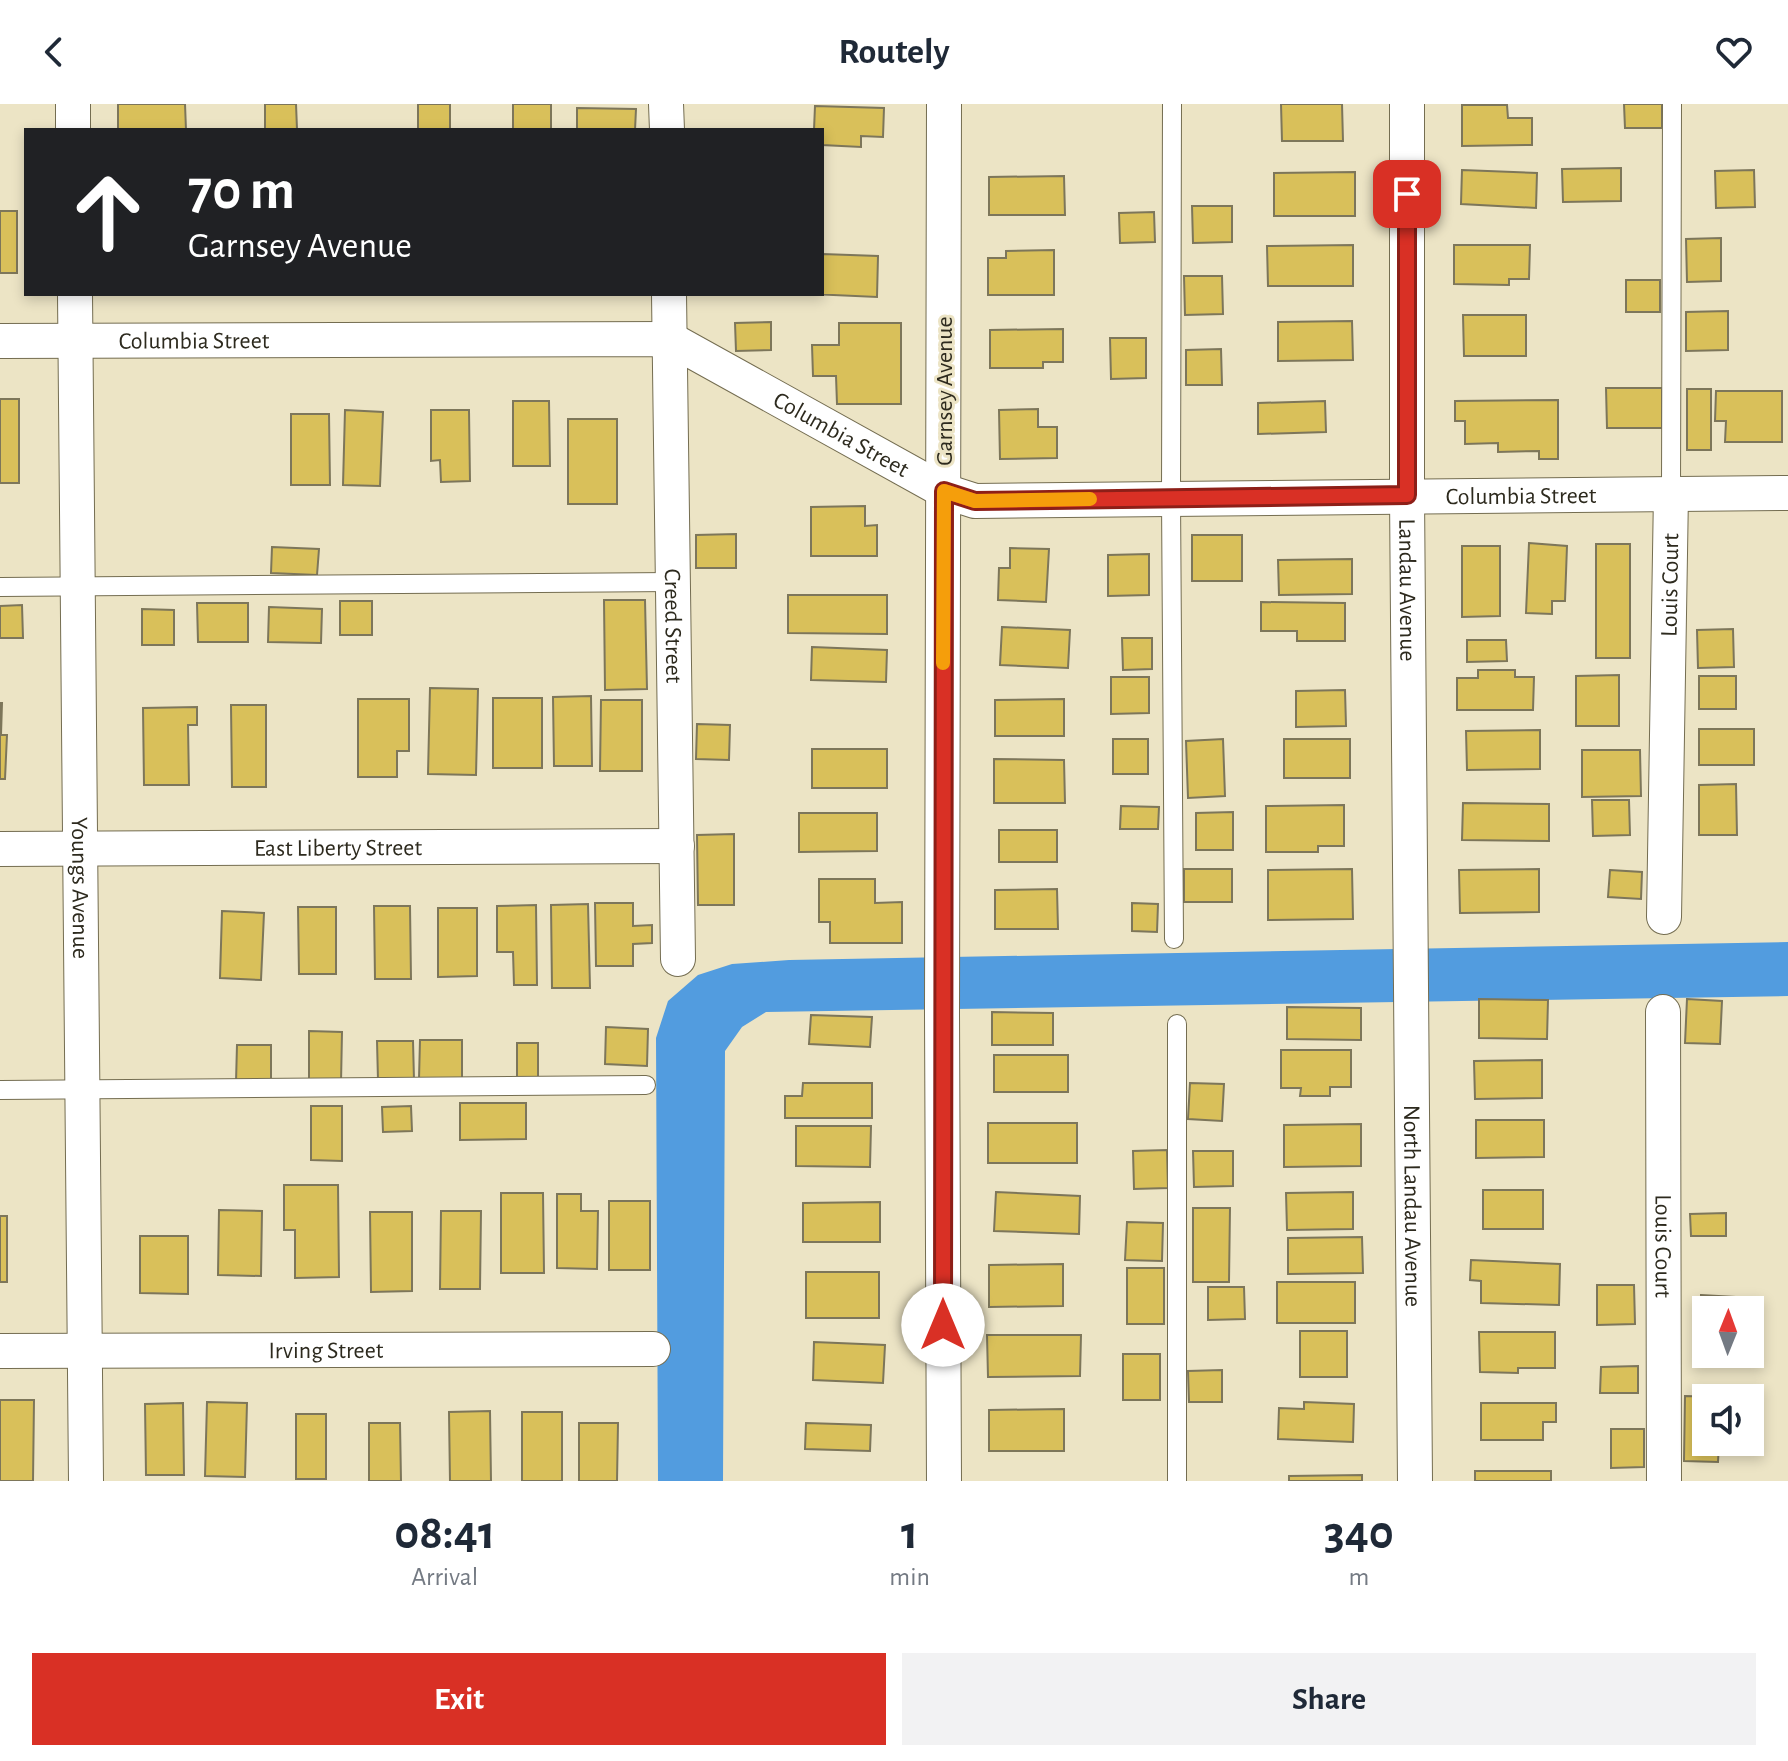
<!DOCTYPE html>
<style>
:root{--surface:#fff;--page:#f2f2f3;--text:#1f2937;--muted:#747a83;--accent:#d93025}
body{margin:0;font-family:"Alegreya Sans",sans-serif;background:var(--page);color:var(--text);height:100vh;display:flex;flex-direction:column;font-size:30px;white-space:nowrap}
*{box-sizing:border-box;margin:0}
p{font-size:26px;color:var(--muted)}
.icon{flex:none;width:44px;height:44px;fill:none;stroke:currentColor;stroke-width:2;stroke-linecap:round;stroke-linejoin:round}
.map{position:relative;height:1377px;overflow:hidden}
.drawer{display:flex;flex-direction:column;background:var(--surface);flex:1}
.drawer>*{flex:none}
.banner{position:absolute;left:24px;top:24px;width:800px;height:168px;border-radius:0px;box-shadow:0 4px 12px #0003;background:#202124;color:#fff;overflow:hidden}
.needle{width:52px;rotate:1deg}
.fabs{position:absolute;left:1692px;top:1192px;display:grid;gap:16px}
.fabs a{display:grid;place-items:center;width:72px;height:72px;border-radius:0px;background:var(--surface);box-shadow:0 4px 12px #0003;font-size:40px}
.pin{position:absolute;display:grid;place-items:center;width:68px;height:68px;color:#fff;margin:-34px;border-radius:16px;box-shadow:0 4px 12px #0006}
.me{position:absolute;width:88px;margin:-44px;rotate:0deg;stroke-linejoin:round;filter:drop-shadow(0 0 6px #0008)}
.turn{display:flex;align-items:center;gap:28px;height:168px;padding:0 32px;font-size:36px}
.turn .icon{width:104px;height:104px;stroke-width:2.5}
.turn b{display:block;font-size:56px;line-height:68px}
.eta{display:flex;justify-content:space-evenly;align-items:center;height:136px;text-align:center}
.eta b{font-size:48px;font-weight:700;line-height:56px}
.primary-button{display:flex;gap:16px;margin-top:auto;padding:16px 32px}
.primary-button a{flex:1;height:92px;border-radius:0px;background:var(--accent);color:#fff;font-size:32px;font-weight:700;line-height:92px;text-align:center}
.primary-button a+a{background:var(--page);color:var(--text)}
header{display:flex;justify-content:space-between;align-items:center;height:104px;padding:0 32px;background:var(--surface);font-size:36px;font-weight:700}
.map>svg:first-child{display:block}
.water{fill:#529cdf}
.building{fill:#d9c05a;stroke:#7d765a;stroke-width:2}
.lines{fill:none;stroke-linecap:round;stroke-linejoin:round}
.service-casing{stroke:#746d51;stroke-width:20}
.minor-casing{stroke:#746d51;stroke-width:36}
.service{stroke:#fff;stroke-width:18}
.minor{stroke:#fff;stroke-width:34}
.route-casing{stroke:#8d1f18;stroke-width:20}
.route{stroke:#d93025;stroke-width:14}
.slow{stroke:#f59e0b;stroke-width:14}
.labels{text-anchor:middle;stroke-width:6;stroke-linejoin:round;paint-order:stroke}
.street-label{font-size:24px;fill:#2d2a1e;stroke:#ece4c5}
</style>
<header><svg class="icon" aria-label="back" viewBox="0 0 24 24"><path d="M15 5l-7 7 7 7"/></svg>Routely<svg class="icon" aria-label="heart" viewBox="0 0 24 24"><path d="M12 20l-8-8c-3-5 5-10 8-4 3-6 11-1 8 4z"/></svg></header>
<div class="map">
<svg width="1788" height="1377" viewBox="0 0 1788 1377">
<rect width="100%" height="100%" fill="#ece4c5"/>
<!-- water -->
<path class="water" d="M1788 838V892L766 908 742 923 725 947 723 1377H658L656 934 668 897 698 871 732 860 789 856Z"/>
<!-- building -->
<path class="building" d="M118 0H185L186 26H118Z
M265 0H296L297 25 265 26Z
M418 0H450V26H418Z
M513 0H551V26H513Z
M1281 0H1342L1343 37H1282Z
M1624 0H1662V24H1625Z
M1462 1H1507L1508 14H1532V41L1462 42Z
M815 2 884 4 883 33 861 32V43L822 41V26H814Z
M577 4 636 5 635 26H577Z
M1621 64V97L1563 98 1562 65Z
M1462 66 1537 69 1536 104 1461 100Z
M1754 66 1755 103 1716 104 1715 67Z
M1355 68V112H1274V69Z
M1064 72 1065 111H989V73Z
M1192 102H1232V138L1193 139Z
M0 107H17V169H0Z
M1154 108 1155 138 1120 139 1119 109Z
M1721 134V177L1687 178 1686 135Z
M1353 141V182H1268L1267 142Z
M1454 141H1530L1529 175H1509V181L1454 180Z
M1054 146V191H988V154H1006V147Z
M822 150 878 152 877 193 811 190H822Z
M1184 172H1222L1223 210 1185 211Z
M1626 176H1660V208H1626Z
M1728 207V246L1686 247V208Z
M1463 211H1526V252H1464Z
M1352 217 1353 256 1278 257V218Z
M771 218V246L736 247 735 219Z
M839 219H901V300H837L836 272H813L812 241H839Z
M1063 225V258H1043V264H990V226Z
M1110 234H1146V274L1111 275Z
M1221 245 1222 281H1186V246Z
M1606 284H1662V324H1607Z
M1687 285H1711V346H1687Z
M1716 287H1782V338H1725L1726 317H1715Z
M0 295H19V379H0Z
M1558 296V355H1539V347L1498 348V339L1465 340V317H1455V297Z
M513 297H549L550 362H513Z
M1325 297 1326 328 1258 330V299Z
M1038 305V323H1057V354L1000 355 999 306Z
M345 306 383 308 380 382 343 381Z
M431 306H469L470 377 441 378 440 356 431 357Z
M291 310H329L330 381H291Z
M568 315H617V400H568Z
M865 402V422L877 421V452H811V403Z
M736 430V464H696V431Z
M1192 431H1242V477H1192Z
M1529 439 1567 442 1565 497H1552V510L1526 509Z
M1596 440H1630V554H1596Z
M1462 442H1500V512L1462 513Z
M272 443 319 445 317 471 271 469Z
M1010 444 1049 445 1046 498 998 496 999 464H1010Z
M1149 450V491L1108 492V451Z
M1352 455V490L1279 491 1278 456Z
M788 491H887V530L788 529Z
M604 496H645L647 585 605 586Z
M340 497H372V531H340Z
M1261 498 1345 499V537H1297V527H1261Z
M197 499H248V538H198Z
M22 501 23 534H0V502Z
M269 503 322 505 321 539 268 538Z
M142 505 174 506V541H142Z
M1002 523 1070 526 1068 564 1000 561Z
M1733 525 1734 563 1698 564 1697 526Z
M1122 534H1152V565L1123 566Z
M1467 536H1506L1507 557 1467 558Z
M812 543 887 546 886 578 811 576Z
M1478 566H1515V573H1534L1533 606H1457V574H1478Z
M1619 571V622H1576V572Z
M1699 572H1736V605H1699Z
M1111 573H1149V609L1111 610Z
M430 584 478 585 476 671 428 670Z
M1345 586 1346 622 1296 623V587Z
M591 592 592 662H554L553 593Z
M493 594H542V664H493Z
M358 595H409V647H397V673H358Z
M1064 595V632H995V596Z
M601 596H642V667H600Z
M0 599H2L1 631H7L5 675H0Z
M231 601H266V683H232Z
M197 603V621H188L189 681H144L143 604Z
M697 620 730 621 729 656 696 655Z
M1699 625H1754V661H1699Z
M1540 626V665L1467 666 1466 627Z
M1113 635H1148V670H1113Z
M1223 635 1225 692 1188 694 1186 637Z
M1284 635H1350V674H1284Z
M812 645H887V684H812Z
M1582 646H1640L1641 692 1582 693Z
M994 655 1064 656 1065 699H994Z
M1736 680 1737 731H1699V681Z
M1592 696H1629L1630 731 1593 732Z
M1463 699 1549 700V737L1462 736Z
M1344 701V742H1318V748H1266V702Z
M1121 702 1159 703 1158 725H1120Z
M1233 708V746H1196V709Z
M799 709H877V747L799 748Z
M999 726H1057V758H999Z
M734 730V801H698L697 731Z
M1184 765H1232V798H1184Z
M1352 765 1353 815 1268 816V766Z
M1539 765V808L1460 809 1459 766Z
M1610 766 1642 768 1641 795 1608 793Z
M819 775H875V799L902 798V839H830V818H819Z
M1057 785 1058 825H995V786Z
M595 799H633V822L652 821V839L633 840V862H596Z
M1132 799 1158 800 1157 828 1132 827Z
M588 800 590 884H552L551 801Z
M536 801 537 881H514L513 848H497V802Z
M374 802H410L411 875H375Z
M298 803H336V870H299Z
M438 804H477V872L438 873Z
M222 807 264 809 261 876 220 874Z
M1479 895 1548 896 1547 935 1479 934Z
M1687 895 1722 897 1720 940 1685 939Z
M1287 903 1361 904V936L1287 935Z
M992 908 1053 909V941H992Z
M811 911 872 913 870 943 809 940Z
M606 923 648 925 647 962 605 960Z
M309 927 342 928 341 979 309 978Z
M420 936H462V975H419Z
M377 937H413L414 976H378Z
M517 939H538V973H517Z
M237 941H271V979L236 978Z
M1281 946H1351V983H1330V992H1300L1301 984H1281Z
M994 951H1068V988H994Z
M1542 956V994L1475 995 1474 957Z
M803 979H872V1014H785V992H802Z
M1190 979 1224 980 1222 1017 1188 1015Z
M460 999H526V1035L460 1036Z
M311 1002H342V1057L311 1056Z
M411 1002 412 1027 383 1028 382 1003Z
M1476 1016H1544V1053L1476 1054Z
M988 1019H1077V1059H988Z
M1361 1020V1062L1284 1063V1021Z
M796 1022H871L870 1063 796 1062Z
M1167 1046 1168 1084 1134 1085 1133 1047Z
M1193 1047H1233V1082L1194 1083Z
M284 1081H338L339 1173 295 1174V1126H284Z
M1483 1086H1543V1125H1483Z
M996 1088 1080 1092 1079 1130 994 1127Z
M1353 1088V1125L1287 1126 1286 1089Z
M501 1089H543L544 1169H501Z
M557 1090H581V1107H598L597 1165 557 1164Z
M609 1097H650V1166H609Z
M880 1098V1138H803V1099Z
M1193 1104H1230L1229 1178H1193Z
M219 1106 262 1107 261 1172 218 1171Z
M441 1107H481L480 1185H440Z
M370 1108H412V1187L371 1188Z
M1726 1109V1132H1691L1690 1110Z
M0 1112H7V1178H0Z
M1127 1118 1163 1119 1162 1157 1125 1156Z
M140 1132H188V1190L140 1189Z
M1362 1133 1363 1169 1288 1170V1134Z
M1471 1156 1560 1160 1559 1201 1481 1199V1177L1470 1176Z
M1063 1160V1202L989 1203V1161Z
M1127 1164H1164V1220H1127Z
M806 1168H879V1214H806Z
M1277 1178H1355V1219H1277Z
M1597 1181H1634L1635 1220 1597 1221Z
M1208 1183H1244L1245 1215 1208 1216Z
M1701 1191 1735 1193V1206H1706V1225H1700Z
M1300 1227H1347V1273H1300Z
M1479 1228H1555V1264H1518V1269L1480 1268Z
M987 1231H1081L1080 1272 988 1273Z
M814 1238 885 1241 883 1279 813 1276Z
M1123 1250H1160V1296H1123Z
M1638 1262V1289H1600L1601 1263Z
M1222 1266V1298H1189L1188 1267Z
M1685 1292 1720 1293 1706 1294V1338H1719L1718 1358 1684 1357Z
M0 1296H34L33 1377H0Z
M207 1298 247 1299 245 1373 205 1372Z
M1304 1298 1354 1300 1353 1338 1278 1335 1279 1304 1304 1305Z
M183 1299 184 1371H146L145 1300Z
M1481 1299H1556V1318H1543V1336H1481Z
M1064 1305V1347H989V1306Z
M490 1307 491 1377H450L449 1308Z
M522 1308H562V1377H522Z
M296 1310H326V1375H296Z
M369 1319H400L401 1377H369Z
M579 1319H618L617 1377H579Z
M806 1319 871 1321 870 1347 805 1345Z
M1611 1325H1644V1363L1611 1364Z
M1475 1367H1551V1377H1475Z
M1362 1371V1377H1289V1372Z"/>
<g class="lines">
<defs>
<path id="service" d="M1172 0 1171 394 1174 835
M1671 389 1672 0
M0 483 673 478
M1177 920V1377
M0 986 646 981"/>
<g id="minor">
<path d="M73 0V26"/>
<path d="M666 0 667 26"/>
<path d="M944 0 942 910 944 1377"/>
<path id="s1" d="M1407 0V391L1415 1377"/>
<path id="s2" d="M75 190 86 1377"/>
<path id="s3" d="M669 190 678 855"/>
<path id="s4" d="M0 237 670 235 944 387 975 397 1788 389"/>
<path id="s5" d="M0 745 677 742"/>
<path id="s6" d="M1664 813 1671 389"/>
<path id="s7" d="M1663 908 1664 1377"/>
<path id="s8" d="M0 1247 653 1245"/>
</g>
</defs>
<!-- service casing -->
<use href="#service" class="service-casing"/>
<!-- minor casing -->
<use href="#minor" class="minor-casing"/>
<!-- service -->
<use href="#service" class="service"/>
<!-- minor -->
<use href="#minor" class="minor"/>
</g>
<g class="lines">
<defs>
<path id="route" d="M943 1221 944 387 975 397 1407 391V90"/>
</defs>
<!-- route casing -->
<use href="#route" class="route-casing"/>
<!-- route -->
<use href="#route" class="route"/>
<!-- slow -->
<path class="slow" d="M943 559 944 387 975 397 1090 395"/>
</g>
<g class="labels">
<!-- street labels -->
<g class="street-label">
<text dy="8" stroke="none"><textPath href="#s4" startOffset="194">Columbia Street</textPath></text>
<text transform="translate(944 287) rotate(-90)" y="8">Garnsey Avenue</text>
<text dy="8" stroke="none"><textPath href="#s4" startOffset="866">Columbia Street</textPath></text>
<text dy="8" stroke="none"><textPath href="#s4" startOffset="1562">Columbia Street</textPath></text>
<text dy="8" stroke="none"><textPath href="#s6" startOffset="332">Louis Court</textPath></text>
<text dy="8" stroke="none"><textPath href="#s1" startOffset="486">Landau Avenue</textPath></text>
<text dy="8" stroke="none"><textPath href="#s3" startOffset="332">Creed Street</textPath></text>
<text dy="8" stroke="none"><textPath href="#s5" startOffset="338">East Liberty Street</textPath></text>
<text dy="8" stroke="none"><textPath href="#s2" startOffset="594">Youngs Avenue</textPath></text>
<text dy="8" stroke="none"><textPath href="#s1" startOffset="1102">North Landau Avenue</textPath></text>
<text dy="8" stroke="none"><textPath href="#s7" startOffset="234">Louis Court</textPath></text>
<text dy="8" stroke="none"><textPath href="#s8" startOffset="326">Irving Street</textPath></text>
</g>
</g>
</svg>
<div class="fabs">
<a><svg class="needle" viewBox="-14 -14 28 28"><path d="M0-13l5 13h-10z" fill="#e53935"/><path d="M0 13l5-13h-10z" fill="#747a83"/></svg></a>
<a><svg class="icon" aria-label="sound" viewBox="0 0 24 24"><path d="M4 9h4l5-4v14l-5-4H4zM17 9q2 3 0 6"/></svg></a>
</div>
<div class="pin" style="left:1407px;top:90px;background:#d93025"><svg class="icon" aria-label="arrive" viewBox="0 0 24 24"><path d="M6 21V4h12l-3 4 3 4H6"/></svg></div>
<svg class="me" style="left:943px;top:1221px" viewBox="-20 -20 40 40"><circle r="19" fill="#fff"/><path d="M0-13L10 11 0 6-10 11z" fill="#d93025"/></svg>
<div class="banner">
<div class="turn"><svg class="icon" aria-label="ahead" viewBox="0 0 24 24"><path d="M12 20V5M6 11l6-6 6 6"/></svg><div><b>70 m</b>Garnsey Avenue</div></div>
</div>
</div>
<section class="drawer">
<div class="eta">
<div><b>08:41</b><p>Arrival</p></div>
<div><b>1</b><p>min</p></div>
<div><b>340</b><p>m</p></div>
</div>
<div class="primary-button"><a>Exit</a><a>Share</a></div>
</section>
